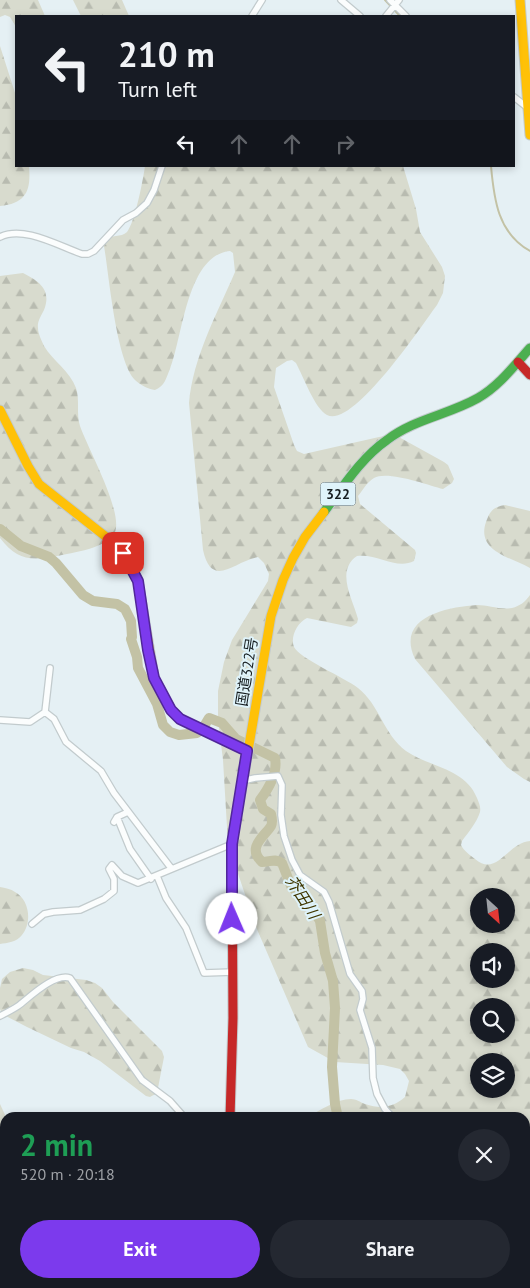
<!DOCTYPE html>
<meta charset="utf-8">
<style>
:root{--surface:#171b24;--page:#242831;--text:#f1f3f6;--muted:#9ea1a6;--accent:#7c3aed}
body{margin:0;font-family:"PT Sans","Noto Sans JP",sans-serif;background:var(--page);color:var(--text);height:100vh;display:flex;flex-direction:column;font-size:19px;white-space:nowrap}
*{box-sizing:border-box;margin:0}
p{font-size:16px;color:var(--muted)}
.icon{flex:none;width:28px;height:28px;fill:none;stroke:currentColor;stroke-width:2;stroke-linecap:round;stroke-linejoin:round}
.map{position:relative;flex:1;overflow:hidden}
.drawer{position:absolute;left:0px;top:1112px;width:530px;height:176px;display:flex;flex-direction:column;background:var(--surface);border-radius:15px 15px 0 0;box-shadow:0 2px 8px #0003}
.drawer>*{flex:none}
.guide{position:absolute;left:15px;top:15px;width:500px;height:152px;border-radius:0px;box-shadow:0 2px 8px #0003;background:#171b24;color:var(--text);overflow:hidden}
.needle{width:32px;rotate:153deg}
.buttons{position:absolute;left:470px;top:888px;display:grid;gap:10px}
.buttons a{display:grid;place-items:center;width:45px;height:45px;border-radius:50%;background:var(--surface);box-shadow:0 2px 8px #0003;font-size:25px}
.pin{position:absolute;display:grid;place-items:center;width:42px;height:42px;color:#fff;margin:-21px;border-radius:10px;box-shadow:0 2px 8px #0006}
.me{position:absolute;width:55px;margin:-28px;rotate:359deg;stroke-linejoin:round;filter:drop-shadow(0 0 4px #0008)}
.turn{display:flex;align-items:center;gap:18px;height:105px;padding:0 20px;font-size:22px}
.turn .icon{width:65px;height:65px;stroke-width:2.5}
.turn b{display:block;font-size:35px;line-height:42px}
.lanes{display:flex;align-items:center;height:48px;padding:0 20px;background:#0003;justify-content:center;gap:25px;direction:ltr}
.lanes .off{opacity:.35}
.round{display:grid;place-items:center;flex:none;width:52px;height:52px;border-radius:26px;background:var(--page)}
.head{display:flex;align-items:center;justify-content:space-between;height:85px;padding:0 20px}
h1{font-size:30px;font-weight:600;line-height:38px;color:#1e9e55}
.primary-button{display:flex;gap:10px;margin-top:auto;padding:10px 20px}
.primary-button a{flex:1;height:58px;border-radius:30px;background:var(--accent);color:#fff;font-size:20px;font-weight:600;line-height:58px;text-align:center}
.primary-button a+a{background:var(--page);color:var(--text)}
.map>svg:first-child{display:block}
.forest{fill:url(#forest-firs);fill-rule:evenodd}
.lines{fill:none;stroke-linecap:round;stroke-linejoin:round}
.stream{stroke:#c3c2a5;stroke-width:2}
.river{stroke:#c3c2a5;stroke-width:10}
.street-casing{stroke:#c2cbcd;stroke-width:8}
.fast-casing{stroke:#c2cbcd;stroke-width:11}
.slow-casing{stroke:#c2cbcd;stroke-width:11}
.jam-casing{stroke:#c2cbcd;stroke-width:11}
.street{stroke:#fbfdfd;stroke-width:5.5}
.fast{stroke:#4caf50;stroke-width:9}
.slow{stroke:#ffc107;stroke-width:9}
.jam{stroke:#c62828;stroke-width:9}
.route-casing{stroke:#51269a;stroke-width:12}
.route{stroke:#7c3aed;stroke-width:9}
.labels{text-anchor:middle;stroke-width:4;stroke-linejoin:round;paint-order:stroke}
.shield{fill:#dff3fa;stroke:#525c61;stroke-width:1}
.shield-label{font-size:14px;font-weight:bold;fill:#151c1f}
.street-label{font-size:15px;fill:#151c1f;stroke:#dff3fa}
.water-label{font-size:16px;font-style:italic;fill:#403700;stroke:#dff3fa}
</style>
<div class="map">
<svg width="530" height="1288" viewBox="0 0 530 1288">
<defs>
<pattern id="forest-firs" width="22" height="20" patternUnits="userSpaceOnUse" patternTransform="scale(1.25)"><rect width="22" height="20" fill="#d8dbce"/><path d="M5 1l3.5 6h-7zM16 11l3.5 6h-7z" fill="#b8bbb0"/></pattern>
</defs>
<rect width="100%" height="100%" fill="#e5f0f4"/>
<!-- forest -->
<path class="forest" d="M0 0H38L45 16H16V27L10 17 5 15 0 17Z
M73 0H122L129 16H81Z
M0 46 16 96V166H29C31 190 27 203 0 206Z
M145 166H403L416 209 420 232 442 267 445 276 443 293 437 305C422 325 353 429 327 415 315 409 303 376 296 363L292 360 287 361 276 368 274 387 294 445 297 451 304 454 379 437 389 435 397 436 444 462 448 465 454 479 452 483 443 489C428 485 387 470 374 478 367 482 363 490 358 496L360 504 415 550 416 553 414 561C396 570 377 553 357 556 335 571 353 599 358 619L357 623 351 627 307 618C297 623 290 637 294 647 300 659 344 677 358 688 379 704 384 735 406 751 429 767 465 768 477 798 479 803 481 807 480 812 477 822 468 833 462 841L461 845C464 851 470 855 475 859 497 878 508 842 530 841V1189L525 1199V1118L308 1117C320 1110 337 1099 351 1099 356 1099 360 1102 365 1104 381 1109 392 1108 405 1097L409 1081 405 1074 400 1069 383 1065 335 1062 308 1047 256 927 228 844 223 760 218 720V691L224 662 232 640 268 581 269 574 264 563 258 557C234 561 212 590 203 550L189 403C193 357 217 314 235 272L233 253 230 251C187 255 183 336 170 369 166 378 165 386 155 390 148 389 140 385 135 380 116 360 109 275 104 246L105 240C111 234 121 238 127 232 135 222 143 180 145 166ZM479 896H506V924H479ZM479 951H506V979H479ZM479 1006H506V1034H479ZM479 1061H506V1089H479Z
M23 273C39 281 52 290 44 310 41 316 37 322 38 328 38 334 42 341 44 346 53 361 70 371 76 388 80 400 76 414 80 426 88 449 123 511 115 532 109 548 71 553 57 556 30 561 17 560 0 538V276Z
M505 505 530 511V568C510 557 476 551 486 522 490 511 493 507 505 505Z
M530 595V782L524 779 507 767 415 659C395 617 447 607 477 605 488 605 500 610 512 608 520 606 525 602 530 595Z
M0 887C5 888 11 889 15 892 30 900 32 923 22 935 17 942 7 943 0 944Z
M23 968 33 970 43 975 86 980 95 983 102 988 113 1002 162 1051 164 1057 157 1093 150 1097 146 1096 100 1061 84 1052 71 1048 27 1027 2 1014 0 1009V988L2 979 10 972Z
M0 1104 6 1117 5 1205 0 1204Z
M0 1266 5 1268V1284H107L109 1288H0Z"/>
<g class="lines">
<!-- stream -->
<path class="stream" d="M385 0 400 16
M491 166C494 200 498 233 530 251"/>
<!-- river -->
<path class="river" d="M0 529 21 546 49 557 56 563 83 595 93 601 117 604 125 609 131 621 132 637 131 639 137 657 138 668 157 704 163 725 170 732 179 735 197 733 203 728 209 718 222 723 236 739 275 758C278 773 269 788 260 800L263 809 271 814C272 818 273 822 271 826 265 836 246 847 262 862 270 862 275 858 282 863L291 886 309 903 320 921 325 953 333 981 335 1008 332 1067 335 1104 338 1118
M409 1284 411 1288"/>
<defs>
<path id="street" d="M341 0 360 16
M390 0 406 16
M252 16 262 0
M386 16 399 0
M514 97 528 108
M0 237C23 225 59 246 82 254H88L94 251 123 220 136 213 147 203 154 190 162 166
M45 712 54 719 66 742 101 771 114 793 171 868
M45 712 50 668
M0 720 30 722 45 712
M242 781 255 778 278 776 282 785 281 815 284 836 292 860 300 875 324 892 329 902 350 974 362 991 363 999 360 1010 372 1048 373 1078 377 1094 385 1109 393 1118
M117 817 130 849 151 879
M114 822 117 817 128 812
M157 876 166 898 186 928 204 973 233 972
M32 924 44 914 53 912 80 910 104 899 114 891V879L109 869 112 865 122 876 138 883 232 844
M0 1016C6 1013 12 1010 18 1006 30 997 54 973 70 978L142 1080 170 1101 185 1118
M0 1212H5
M525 1273 530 1279
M315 1284 318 1288
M392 1284 393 1288
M454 1284 457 1288"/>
<path id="fast" d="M324 512C343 487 361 458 387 440 414 419 448 415 478 398 499 386 514 366 530 348
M153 671 154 678 171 710 180 719 247 751
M200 1288 202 1284"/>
<path id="slow" d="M520 0 530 135
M0 410 28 466 39 484 110 540 123 553 130 564 138 581 153 671
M238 810 271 616 283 580 293 558 305 537 324 512"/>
<path id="jam" d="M518 362 530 375
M230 1118 233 1018 232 844 238 810"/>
</defs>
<!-- street casing -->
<use href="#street" class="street-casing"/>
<!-- fast casing -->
<use href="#fast" class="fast-casing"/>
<!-- slow casing -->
<use href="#slow" class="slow-casing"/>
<!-- jam casing -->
<use href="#jam" class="jam-casing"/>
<!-- street -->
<use href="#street" class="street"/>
<!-- fast -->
<use href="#fast" class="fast"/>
<!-- slow -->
<use href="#slow" class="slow"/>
<!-- jam -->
<use href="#jam" class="jam"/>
</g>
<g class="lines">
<defs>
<path id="route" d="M123 553 138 581 148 650 154 678 171 710 180 719 247 751 232 844V919"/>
</defs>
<!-- route casing -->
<use href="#route" class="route-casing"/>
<!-- route -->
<use href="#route" class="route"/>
</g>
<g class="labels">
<!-- shield labels -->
<rect class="shield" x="320.5" y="482.5" width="35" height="23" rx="4"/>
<g class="shield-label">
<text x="338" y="499">322</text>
</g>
<!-- street labels -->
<g class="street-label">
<text transform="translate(247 672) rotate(-81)" y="5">国道322号</text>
</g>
<!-- water labels -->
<g class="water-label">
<text transform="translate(303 897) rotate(57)" y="6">芥田川</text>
</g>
</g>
</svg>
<div class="buttons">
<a><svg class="needle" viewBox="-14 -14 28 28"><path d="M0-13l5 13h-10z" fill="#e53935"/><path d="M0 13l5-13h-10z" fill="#9ea1a6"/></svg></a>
<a><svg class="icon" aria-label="sound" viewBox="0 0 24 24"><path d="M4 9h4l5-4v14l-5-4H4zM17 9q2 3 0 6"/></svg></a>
<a><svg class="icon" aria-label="search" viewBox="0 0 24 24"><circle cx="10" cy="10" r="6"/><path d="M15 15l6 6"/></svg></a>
<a><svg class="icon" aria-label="layers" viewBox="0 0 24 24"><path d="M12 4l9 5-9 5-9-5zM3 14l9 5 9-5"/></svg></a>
</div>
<div class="pin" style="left:123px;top:553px;background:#d93025"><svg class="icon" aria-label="arrive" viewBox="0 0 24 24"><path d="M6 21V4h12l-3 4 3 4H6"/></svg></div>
<svg class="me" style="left:232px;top:919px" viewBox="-20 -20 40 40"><circle r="19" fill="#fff"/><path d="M0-13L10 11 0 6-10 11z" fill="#7c3aed"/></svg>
<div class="guide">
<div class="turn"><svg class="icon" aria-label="left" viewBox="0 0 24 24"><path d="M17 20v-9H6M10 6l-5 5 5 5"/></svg><div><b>210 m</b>Turn left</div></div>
<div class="lanes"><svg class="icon" aria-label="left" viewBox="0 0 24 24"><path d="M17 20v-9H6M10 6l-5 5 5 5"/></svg><svg class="icon off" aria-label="ahead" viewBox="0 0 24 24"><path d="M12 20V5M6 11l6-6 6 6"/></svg><svg class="icon off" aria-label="ahead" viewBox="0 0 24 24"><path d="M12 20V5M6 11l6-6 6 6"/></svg><svg class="icon off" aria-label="right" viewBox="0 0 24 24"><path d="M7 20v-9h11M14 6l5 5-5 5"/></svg></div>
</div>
<section class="drawer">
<div class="head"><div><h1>2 min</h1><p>520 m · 20:18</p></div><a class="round"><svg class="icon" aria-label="close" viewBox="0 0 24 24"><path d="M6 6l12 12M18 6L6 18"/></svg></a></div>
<div class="primary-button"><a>Exit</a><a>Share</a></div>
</section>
</div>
